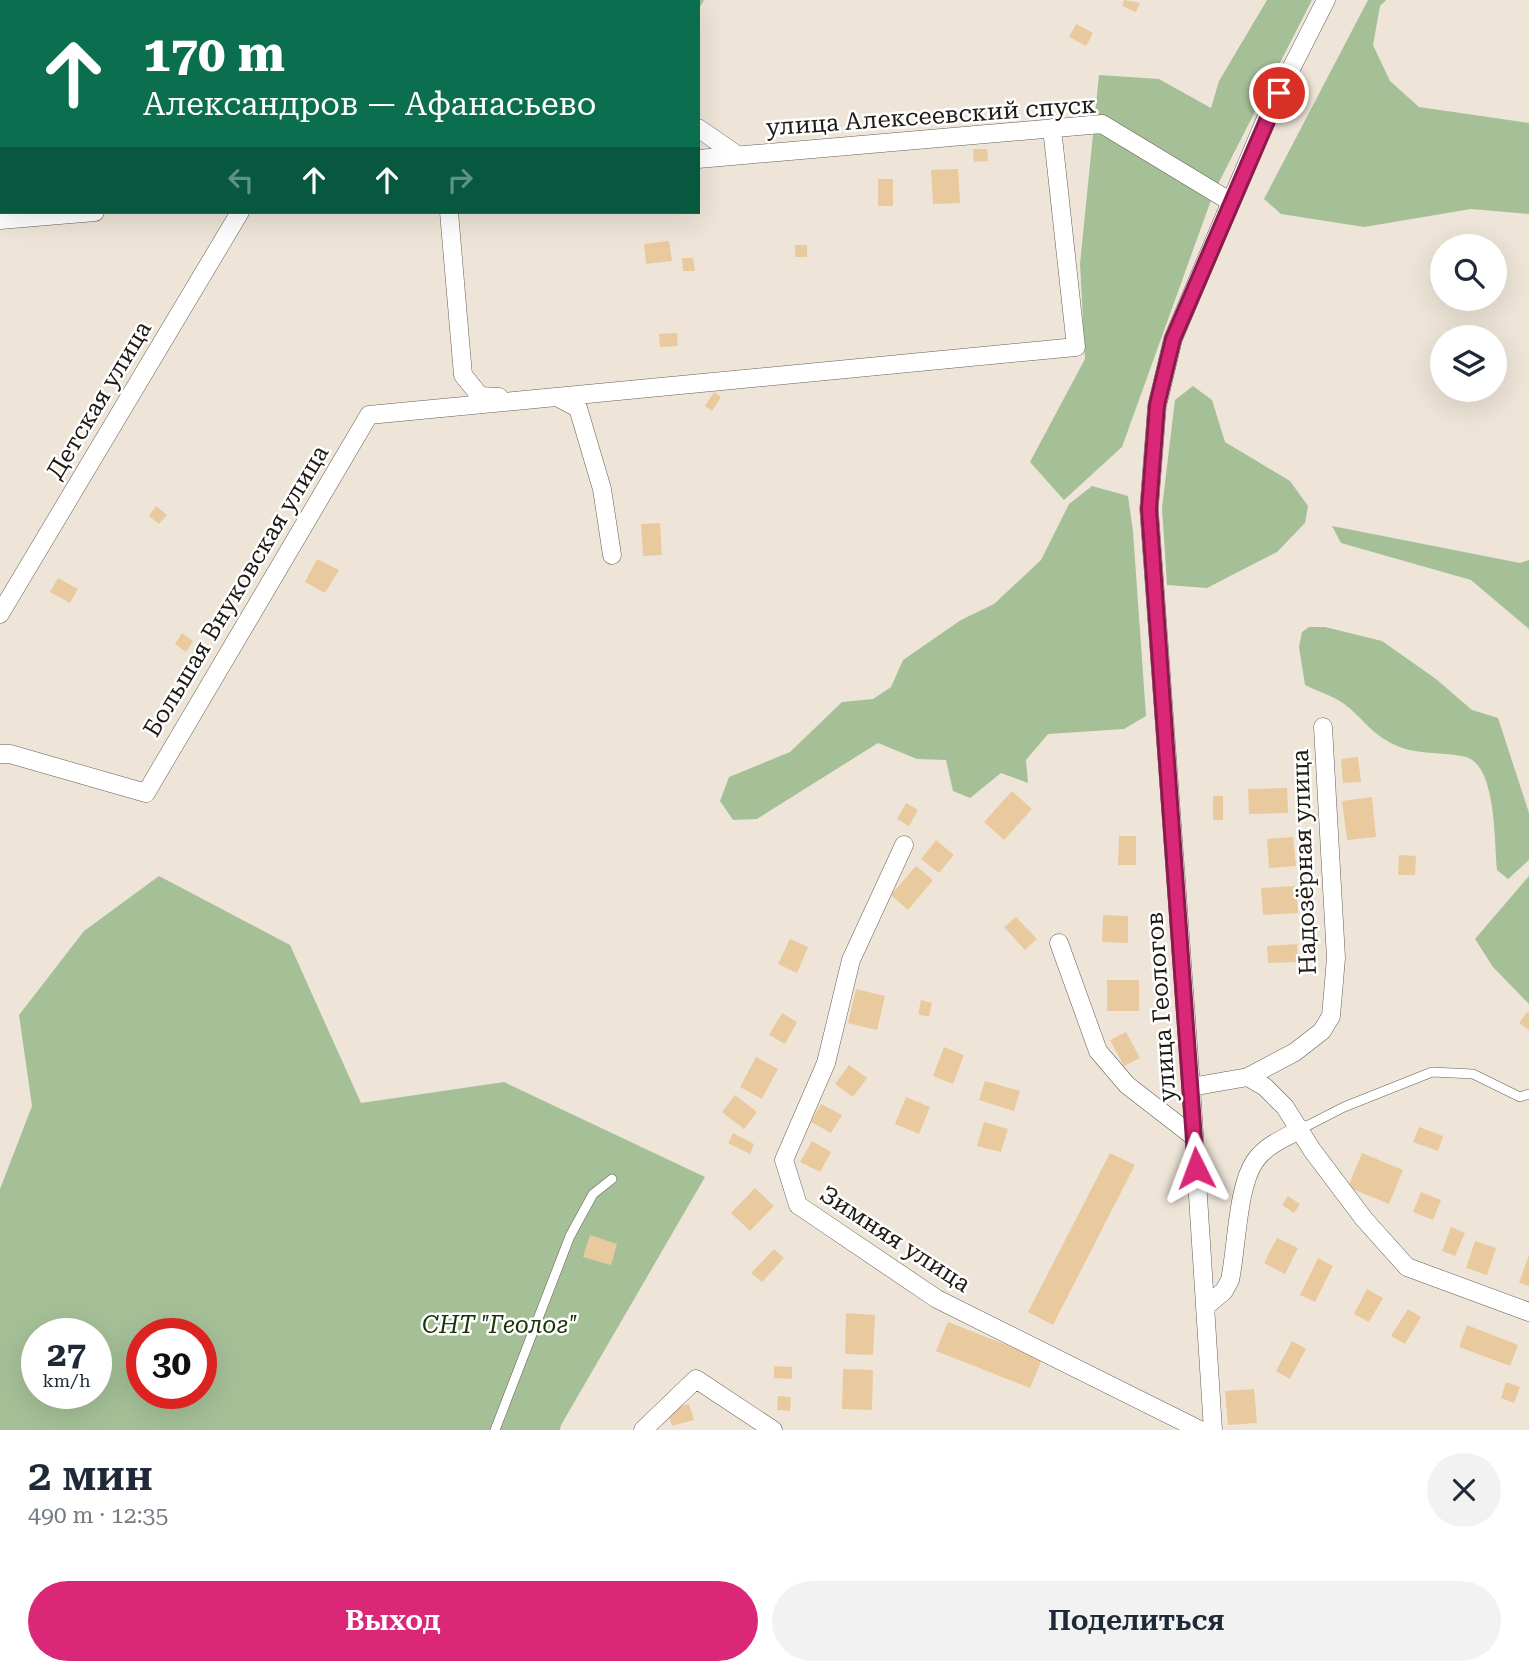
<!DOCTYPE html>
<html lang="ru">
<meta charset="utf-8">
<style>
:root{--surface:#fff;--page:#f2f2f3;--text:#1f2937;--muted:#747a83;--accent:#db2777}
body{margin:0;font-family:"Roboto Serif",serif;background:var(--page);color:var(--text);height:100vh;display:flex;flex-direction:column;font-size:26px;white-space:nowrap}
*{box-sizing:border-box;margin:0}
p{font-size:23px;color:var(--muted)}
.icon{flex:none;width:38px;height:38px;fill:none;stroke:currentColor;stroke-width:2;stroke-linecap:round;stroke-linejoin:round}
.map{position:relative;height:1430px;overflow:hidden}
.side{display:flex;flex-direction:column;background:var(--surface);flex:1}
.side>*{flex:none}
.top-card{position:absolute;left:0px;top:0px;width:700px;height:214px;box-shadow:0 7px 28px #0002;background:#0b6e4f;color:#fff;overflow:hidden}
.controls{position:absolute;left:1430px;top:234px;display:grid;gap:14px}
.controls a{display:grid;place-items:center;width:77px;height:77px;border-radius:50%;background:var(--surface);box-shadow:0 7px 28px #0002;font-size:35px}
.speed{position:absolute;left:21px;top:1318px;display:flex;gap:14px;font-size:35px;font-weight:700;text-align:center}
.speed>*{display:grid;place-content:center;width:91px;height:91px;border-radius:50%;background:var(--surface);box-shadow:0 7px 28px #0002;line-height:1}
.speed small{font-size:18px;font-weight:400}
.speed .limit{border:10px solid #d22;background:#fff;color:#111}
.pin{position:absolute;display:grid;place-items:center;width:60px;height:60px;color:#fff;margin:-30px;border:4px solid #fff;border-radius:50%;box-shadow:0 2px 7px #0007}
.me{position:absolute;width:77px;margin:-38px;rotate:357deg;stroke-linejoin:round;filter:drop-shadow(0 0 5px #0008)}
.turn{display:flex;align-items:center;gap:24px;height:147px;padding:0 28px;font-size:32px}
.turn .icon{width:91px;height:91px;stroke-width:2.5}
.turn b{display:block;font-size:49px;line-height:60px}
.lanes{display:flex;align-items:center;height:66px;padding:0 28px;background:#0003;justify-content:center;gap:35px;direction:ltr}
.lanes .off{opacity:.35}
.round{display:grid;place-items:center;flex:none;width:74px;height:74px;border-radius:37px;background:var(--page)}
.summary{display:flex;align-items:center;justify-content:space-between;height:119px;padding:0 28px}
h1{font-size:42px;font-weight:600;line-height:52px}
.cta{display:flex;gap:14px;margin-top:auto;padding:14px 28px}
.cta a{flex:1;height:80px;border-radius:42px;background:var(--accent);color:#fff;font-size:28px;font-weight:600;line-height:80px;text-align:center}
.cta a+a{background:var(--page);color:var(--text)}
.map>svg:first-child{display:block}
.green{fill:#a5c097;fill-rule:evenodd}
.building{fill:#e9ca9e}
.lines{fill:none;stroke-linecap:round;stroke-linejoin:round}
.lane-casing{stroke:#675f54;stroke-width:10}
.street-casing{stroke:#675f54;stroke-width:19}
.lane{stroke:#fff;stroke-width:9}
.street{stroke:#fff;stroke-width:18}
.route-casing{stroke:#8e194d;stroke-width:18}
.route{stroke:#db2777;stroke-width:12}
.labels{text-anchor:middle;stroke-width:5;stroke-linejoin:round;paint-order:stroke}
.street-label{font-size:24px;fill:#1e1b16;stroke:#fff}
.park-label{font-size:24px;font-style:italic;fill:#1a3406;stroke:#fff}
</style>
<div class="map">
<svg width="1529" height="1430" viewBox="0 0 1529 1430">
<rect width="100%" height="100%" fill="#eee5d8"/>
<!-- green -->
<path class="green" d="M494 0H704L698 10V2Z
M1267 0H1312L1214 192 1122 447 1064 500 1030 462 1085 359 1080 264 1099 75 1159 79 1211 108 1219 81Z
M1368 0H1386L1380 6 1373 45 1390 81 1419 107 1529 123V214L1471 209 1364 227 1281 214 1264 199Z
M1193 386 1212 400 1225 442 1290 481 1308 506 1305 523 1277 552 1207 588 1167 585 1162 508 1175 400Z
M1092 486 1128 496 1133 531 1146 716 1124 729 1048 734 1026 760 1028 783 1001 773 970 798 953 791 946 760 917 759 878 743 757 819 733 820 720 801 729 777 790 752 842 702 873 699 891 687 903 660 961 620 994 604 1041 560 1069 504Z
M1332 526 1520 563 1529 560V629L1471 580 1341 543Z
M1309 627H1325L1382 641 1436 679 1472 710 1498 718 1529 813V860L1508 879 1497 870C1494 843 1497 766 1466 757 1441 751 1416 756 1393 744 1371 733 1365 721 1348 707 1337 697 1319 692 1305 685L1299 647 1302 632Z
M159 876 290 945 361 1103 504 1082 705 1177 561 1425 560 1430H0V1189L32 1106 19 1015 84 931ZM37 1334H96V1393H37ZM142 1334H201V1393H142Z
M1529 876V1004L1493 967 1475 939Z"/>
<!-- building -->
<path class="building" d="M1124 0 1140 3 1136 12 1122 6Z
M1076 24 1093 33 1086 46 1069 37Z
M973 149H987L988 161 974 162Z
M958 169 960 203 933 204 931 170Z
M878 179H893V206H878Z
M669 241 672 261 646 264 644 244Z
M795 245H807V257H795Z
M682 258H693L695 271H683Z
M677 333 678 346 660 347 659 334Z
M714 392 721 397 712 411 705 406Z
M156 506 167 515 159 524 149 516Z
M660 523 662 555 643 556 641 524Z
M317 559 339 570 325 593 305 582Z
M58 578 78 589 70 603 50 592Z
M182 633 193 641 186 652 175 644Z
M1358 757 1361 782 1343 783 1341 759Z
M1287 788 1288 813 1249 814 1248 789Z
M1012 791 1032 809 1004 840 984 822Z
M1213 796H1223V820H1213Z
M1372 797 1376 837 1347 840 1342 801Z
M906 803 918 810 909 826 897 819Z
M1119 836H1136V865H1118Z
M1293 837 1296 866 1269 868 1267 839Z
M936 840 954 855 939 873 921 859Z
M1399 855 1416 856 1415 875H1398Z
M916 866 933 880 908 910 891 895Z
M1296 886 1298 913 1263 915 1261 888Z
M1103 915 1128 916V943L1102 942Z
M1016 917 1037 939 1025 950 1004 927Z
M790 939 808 947 797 973 778 964Z
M1297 944 1298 962 1268 963 1267 946Z
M1107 980H1139V1011H1107Z
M856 989 885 996 877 1030 848 1023Z
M921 1000 932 1003 929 1017 918 1014Z
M1527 1012 1529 1013V1030L1519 1023Z
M782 1013 797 1022 785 1044 769 1035Z
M1126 1032 1140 1058 1124 1066 1110 1040Z
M944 1047 964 1055 953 1084 933 1076Z
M756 1057 778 1069 762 1099 740 1087Z
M849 1065 867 1078 853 1097 835 1084Z
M985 1081 1020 1091 1014 1111 979 1100Z
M735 1095 757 1112 744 1129 722 1112Z
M906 1097 930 1107 919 1134 895 1124Z
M821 1104 842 1115 831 1133 811 1122Z
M984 1122 1008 1129 1001 1152 977 1146Z
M1419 1127 1443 1136 1438 1151 1413 1142Z
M733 1133 754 1144 750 1154 728 1143Z
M812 1141 831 1152 820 1172 800 1162Z
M1110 1153 1135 1165 1053 1325 1028 1312Z
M1362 1153 1403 1170 1389 1204 1348 1187Z
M755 1188 774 1206 750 1231 731 1213Z
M1421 1192 1441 1200 1433 1220 1413 1212Z
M1288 1196 1300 1204 1294 1213 1282 1205Z
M1451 1227 1465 1233 1455 1256 1442 1251Z
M590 1235 617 1244 611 1265 583 1257Z
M1277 1238 1298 1248 1285 1274 1264 1263Z
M1475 1241 1496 1248 1487 1275 1466 1268Z
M774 1249 784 1258 762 1282 751 1273Z
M1529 1255V1286L1519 1283Z
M1318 1258 1333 1266 1315 1302 1300 1295Z
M1367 1289 1383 1298 1369 1322 1354 1314Z
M1408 1309 1421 1317 1405 1344 1391 1336Z
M846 1313 875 1315 873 1355 845 1354Z
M948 1322 1042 1359 1030 1388 936 1351Z
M1467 1325 1518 1345 1510 1366 1459 1347Z
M1292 1341 1306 1349 1290 1379 1276 1371Z
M774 1366 792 1367V1379L774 1378Z
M843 1369 873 1370 872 1410 842 1409Z
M1506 1382 1520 1387 1514 1403 1501 1398Z
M1254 1389 1257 1423 1228 1425 1225 1391Z
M778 1396 791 1397 790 1411 777 1410Z
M689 1404 694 1420 672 1426 667 1410Z"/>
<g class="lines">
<defs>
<path id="lane" d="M1301 1129 1344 1107 1432 1072 1473 1074 1520 1097 1529 1094
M495 1430 570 1236 593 1194 612 1179"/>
<path id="street" d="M458 0 459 2
M106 2 107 0
M698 128 737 155
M698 159 1102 124 1231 202
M0 187 2 184
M449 212 463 375 480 396 499 397
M0 220 95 212
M557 397 578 408 602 489 612 555
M0 614 240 212
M0 754H10L146 793 369 415 1076 347 1052 128
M904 845 851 960 826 1063 784 1160 798 1205 937 1299 1200 1430
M1059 943 1098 1051 1127 1085 1194 1137
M1248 1077 1295 1052 1322 1031 1331 1016 1336 958 1323 727
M1191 1087 1248 1077 1265 1087 1285 1107 1312 1150 1364 1219 1407 1267 1529 1312
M1205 1307 1224 1291 1230 1280C1237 1247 1237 1187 1255 1161 1266 1145 1285 1138 1301 1129
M643 1430 696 1379 773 1430
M1213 1430 1191 1087 1149 509 1157 406 1173 339 1267 116 1326 0"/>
</defs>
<!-- lane casing -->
<use href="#lane" class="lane-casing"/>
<!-- street casing -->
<use href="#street" class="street-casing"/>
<!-- lane -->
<use href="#lane" class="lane"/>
<!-- street -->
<use href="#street" class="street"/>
</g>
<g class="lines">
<defs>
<path id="route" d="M1196 1168 1149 509 1157 405 1173 339 1279 93"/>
</defs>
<!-- route casing -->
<use href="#route" class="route-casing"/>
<!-- route -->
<use href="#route" class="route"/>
</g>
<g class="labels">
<!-- street labels -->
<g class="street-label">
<text transform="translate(931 116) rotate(-4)" y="8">улица Алексеевский спуск</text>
<text transform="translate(99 400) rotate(-59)" y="8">Детская улица</text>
<text transform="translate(236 591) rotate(-59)" y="8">Большая Внуковская улица</text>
<text transform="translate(1304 862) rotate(-92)" y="8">Надозёрная улица</text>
<text transform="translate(1161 1007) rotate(-94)" y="8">улица Геологов</text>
<text transform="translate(895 1239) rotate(33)" y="8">Зимняя улица</text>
</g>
<!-- park labels -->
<g class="park-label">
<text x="500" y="1333">СНТ "Геолог"</text>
</g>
</g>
</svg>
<div class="controls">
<a><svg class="icon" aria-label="search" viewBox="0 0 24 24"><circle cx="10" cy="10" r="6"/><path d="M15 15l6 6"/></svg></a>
<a><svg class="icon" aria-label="layers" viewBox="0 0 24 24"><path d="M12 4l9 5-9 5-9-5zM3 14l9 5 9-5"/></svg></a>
</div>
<div class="speed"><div>27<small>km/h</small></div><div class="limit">30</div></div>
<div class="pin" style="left:1279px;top:93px;background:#d93025"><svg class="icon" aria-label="arrive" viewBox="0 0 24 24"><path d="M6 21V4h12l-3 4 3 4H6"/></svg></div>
<svg class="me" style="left:1196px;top:1168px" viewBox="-20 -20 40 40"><path d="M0-17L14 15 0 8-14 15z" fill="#db2777" stroke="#fff" stroke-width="4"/></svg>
<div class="top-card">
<div class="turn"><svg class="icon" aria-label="ahead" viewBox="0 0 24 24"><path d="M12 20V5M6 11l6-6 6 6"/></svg><div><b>170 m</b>Александров — Афанасьево</div></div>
<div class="lanes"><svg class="icon off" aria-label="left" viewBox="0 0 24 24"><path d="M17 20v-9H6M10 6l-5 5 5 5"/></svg><svg class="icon" aria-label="ahead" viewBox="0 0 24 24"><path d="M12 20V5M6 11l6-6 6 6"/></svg><svg class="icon" aria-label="ahead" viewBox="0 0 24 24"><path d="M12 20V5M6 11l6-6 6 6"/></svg><svg class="icon off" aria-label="right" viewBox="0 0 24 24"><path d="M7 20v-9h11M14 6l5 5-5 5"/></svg></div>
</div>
</div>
<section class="side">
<div class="summary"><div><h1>2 мин</h1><p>490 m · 12:35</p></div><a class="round"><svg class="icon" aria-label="close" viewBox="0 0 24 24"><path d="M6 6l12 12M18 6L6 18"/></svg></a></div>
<div class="cta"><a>Выход</a><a>Поделиться</a></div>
</section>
